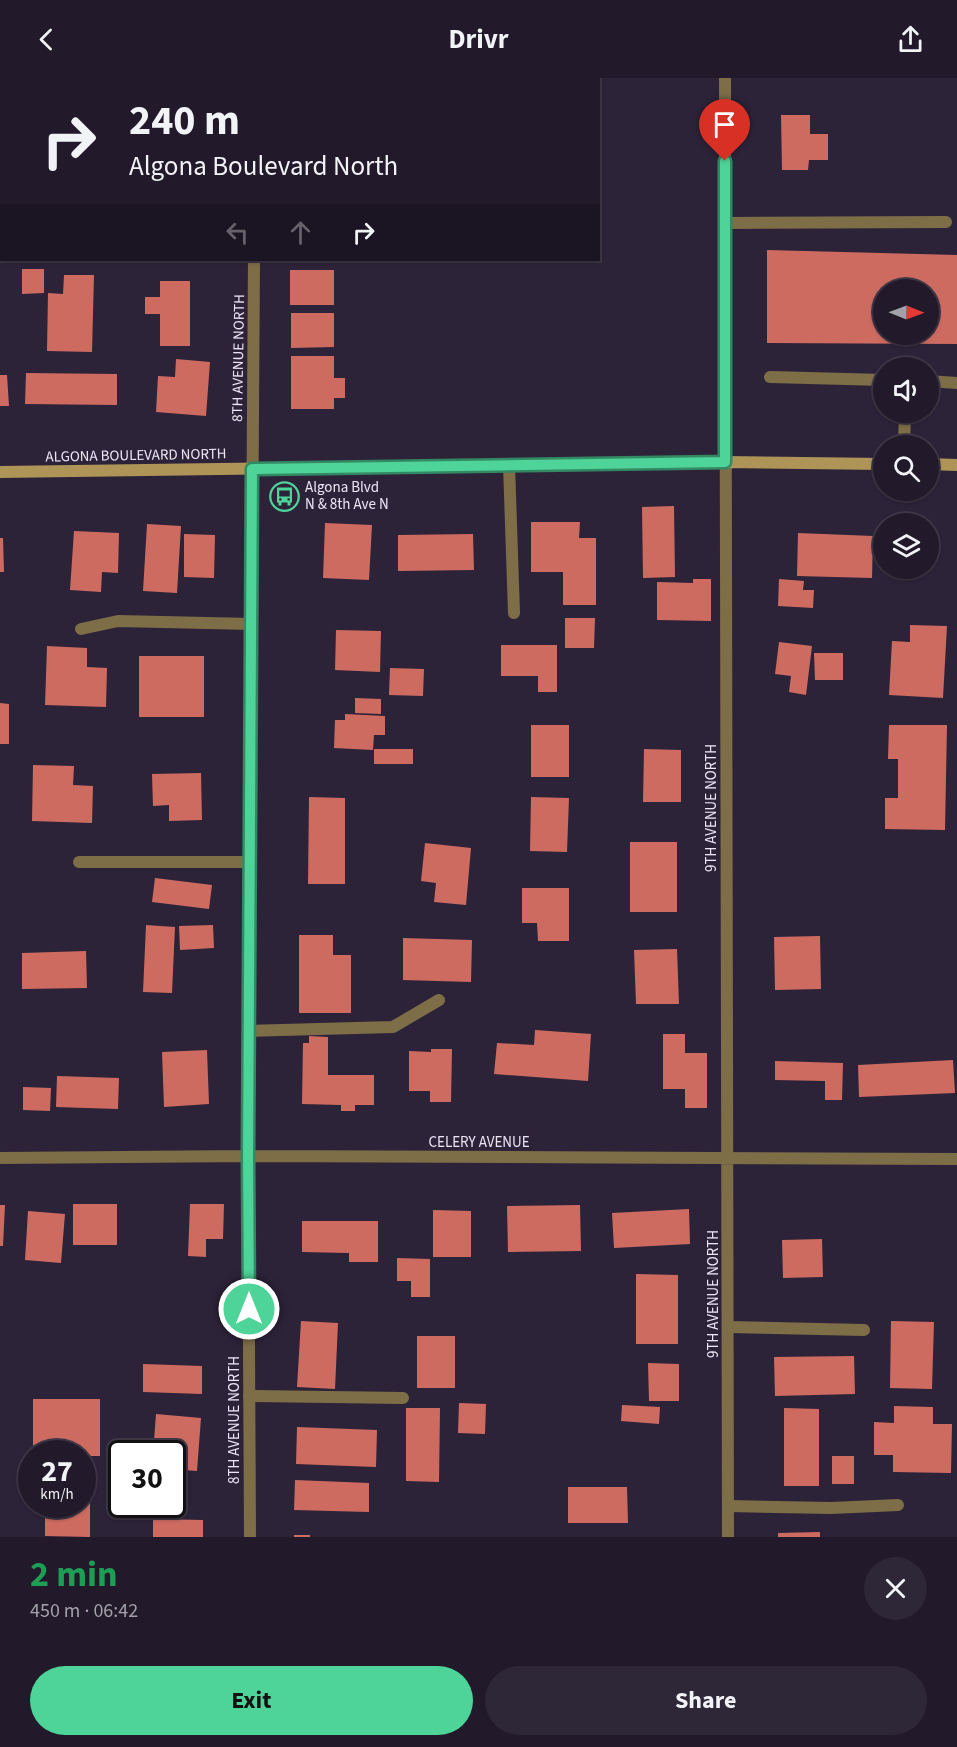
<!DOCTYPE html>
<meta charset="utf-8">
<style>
:root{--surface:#221a2b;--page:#2e2737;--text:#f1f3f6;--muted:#a2a1a9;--line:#3f3847;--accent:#4ed399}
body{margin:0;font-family:"Source Sans 3",sans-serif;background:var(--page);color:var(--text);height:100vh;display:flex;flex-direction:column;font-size:22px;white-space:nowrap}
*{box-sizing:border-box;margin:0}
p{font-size:20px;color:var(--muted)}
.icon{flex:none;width:33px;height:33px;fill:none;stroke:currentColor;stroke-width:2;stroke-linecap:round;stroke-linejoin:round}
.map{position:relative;height:1459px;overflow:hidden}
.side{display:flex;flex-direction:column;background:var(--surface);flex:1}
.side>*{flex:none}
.banner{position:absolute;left:0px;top:0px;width:600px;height:183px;box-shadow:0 2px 4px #0004,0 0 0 2px var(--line);background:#221a2b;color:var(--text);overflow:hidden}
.needle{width:39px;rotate:91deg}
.buttons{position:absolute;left:873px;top:201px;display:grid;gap:12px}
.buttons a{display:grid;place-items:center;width:66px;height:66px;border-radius:50%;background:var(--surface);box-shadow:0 2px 4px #0004,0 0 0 2px var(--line);font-size:30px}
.speed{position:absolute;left:18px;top:1362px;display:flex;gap:12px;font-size:30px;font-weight:700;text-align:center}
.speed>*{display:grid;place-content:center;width:78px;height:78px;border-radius:50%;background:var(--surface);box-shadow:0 2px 4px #0004,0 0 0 2px var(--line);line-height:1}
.speed small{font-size:15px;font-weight:400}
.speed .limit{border:3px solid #111;border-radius:9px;background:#fff;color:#111}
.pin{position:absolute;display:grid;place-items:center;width:51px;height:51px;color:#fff;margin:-62px -26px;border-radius:50% 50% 50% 0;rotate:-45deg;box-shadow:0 0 6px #0007}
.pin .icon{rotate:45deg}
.me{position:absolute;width:66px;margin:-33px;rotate:0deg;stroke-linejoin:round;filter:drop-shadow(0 0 4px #0008)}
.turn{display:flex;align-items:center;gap:21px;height:126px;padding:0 30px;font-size:27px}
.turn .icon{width:78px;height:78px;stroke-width:2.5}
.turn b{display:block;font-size:42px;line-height:51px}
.lanes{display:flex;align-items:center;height:57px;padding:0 30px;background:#0003;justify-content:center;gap:30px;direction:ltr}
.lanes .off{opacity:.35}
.round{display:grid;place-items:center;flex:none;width:63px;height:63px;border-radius:32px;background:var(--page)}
.head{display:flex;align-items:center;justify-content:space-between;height:102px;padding:0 30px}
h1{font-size:36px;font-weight:700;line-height:45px;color:#1e9e55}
.cta{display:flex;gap:12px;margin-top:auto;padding:12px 30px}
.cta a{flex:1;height:69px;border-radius:36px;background:var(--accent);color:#111;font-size:24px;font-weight:700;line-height:69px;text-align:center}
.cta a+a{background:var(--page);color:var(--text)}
header{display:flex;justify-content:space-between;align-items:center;height:78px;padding:0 30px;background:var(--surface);font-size:27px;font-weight:700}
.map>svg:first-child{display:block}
.building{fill:#ce6b61;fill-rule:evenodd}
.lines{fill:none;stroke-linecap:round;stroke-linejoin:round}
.lane{stroke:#7d6e48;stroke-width:12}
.street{stroke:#7d6e48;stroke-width:12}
.secondary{stroke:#ae9557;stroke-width:12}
.route-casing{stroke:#338963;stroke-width:15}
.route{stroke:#4ed399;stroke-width:10}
.labels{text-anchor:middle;stroke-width:6;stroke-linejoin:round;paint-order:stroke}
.street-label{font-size:15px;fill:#ebe5f4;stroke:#2d2339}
.poi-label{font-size:15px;fill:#ebe5f4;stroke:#2d2339;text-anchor:start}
</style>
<header><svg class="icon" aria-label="back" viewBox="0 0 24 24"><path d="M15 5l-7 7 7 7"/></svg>Drivr<svg class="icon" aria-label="share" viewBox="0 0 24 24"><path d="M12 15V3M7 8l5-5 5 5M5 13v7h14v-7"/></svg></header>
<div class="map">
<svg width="957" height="1459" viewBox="0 0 957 1459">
<rect width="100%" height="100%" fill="#2d2339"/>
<!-- building -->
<path class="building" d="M781 37H810V56H828V82H809L808 92H782Z
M767 172 957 177V266L767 265ZM884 212H928V256H884Z
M22 191H44V215L22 216Z
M290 192H334V227H290Z
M64 197H94L92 274 47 273 48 215 63 216Z
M160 203H190V268H160V236H145V219H160Z
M291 235H334V269L291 270Z
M291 278H334V300H345V320H334V331H291Z
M176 281 210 284 206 338 156 334 158 298 175 299Z
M26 295 117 296V327L25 326Z
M0 297H7L9 328H0Z
M674 428 675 499 643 500 642 429Z
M531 444H580L579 460H596V527H563V494H531Z
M325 445 372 447 369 502 323 500Z
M147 446 181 448 177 515 143 513Z
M74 453 119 455 118 495 102 494 101 514 70 512Z
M798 455 873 458 872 500 797 498Z
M184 456 215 457 214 500 184 499Z
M473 456 474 492 398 493V457Z
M0 460H3L4 494H0Z
M693 501H711V543L657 542V504L693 505Z
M779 501 804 503 803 512H814L813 530 778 528Z
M565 540H595L594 570H565Z
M910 547 947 548 943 620 889 617 892 563 910 564Z
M336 552 381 553 380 594 335 592Z
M779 564 812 568 806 617 789 614 791 598 775 596Z
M501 567H557V614H538V598H501Z
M47 568 87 570V589L107 590 106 629 45 627Z
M814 575H843V602H815Z
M139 578H204V639H139Z
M390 590 424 591 423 618 389 617Z
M355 620 381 621V636L355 635Z
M0 625 9 626V666H0Z
M345 636 385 638V657H374L373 672 334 670 335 642H345Z
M531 647H569V699H531Z
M889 647H947L945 752 885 751V720H898V681H888Z
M374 671H413V686H374Z
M644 671 681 672V724H643Z
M33 687 74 688 73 707 93 708 92 745 32 743Z
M201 695 202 742 169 743V727L153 728 152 696Z
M309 719 345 720V806H308Z
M531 719 569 720 567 774 530 773Z
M630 764H677V834H630Z
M425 765 471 770 466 827 434 824 436 805 421 803Z
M155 800 212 807 209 831 152 824Z
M522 810H569V863H538L537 845H522Z
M146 847 175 849 172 915 143 914Z
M213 847 214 870 180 872 179 848Z
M299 857H333V877H351V935H299Z
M820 858 821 911 775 912 774 859Z
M403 860 472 862 471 904 403 902Z
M677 871 679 926H636L634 872Z
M86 873 87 910 22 911V875Z
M535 952 591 956 588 1003 494 996 497 965 534 967Z
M663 956H685V975H707V1030H685V1011H663Z
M309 958 328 959V997H374V1027H355V1033H341V1027L302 1026 303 965H309Z
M431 971H452L451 1024H430V1013H409V973L431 974Z
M207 972 209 1026 164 1029 162 974Z
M953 982 955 1015 859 1019 858 987Z
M775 983 843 985 842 1022H825V1003L775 1002Z
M57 998 119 1000 118 1031 56 1029Z
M23 1009 51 1010 50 1033 23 1032Z
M73 1126H117V1167H73Z
M190 1126H224L223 1161H206V1179L188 1178Z
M0 1127H5L3 1168H0Z
M580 1127 581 1173 508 1174 507 1128Z
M689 1131 690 1166 614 1170 612 1135Z
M433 1132 471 1133V1179H433Z
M28 1133 65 1136 61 1185 25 1182Z
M302 1143H378V1184H349V1175L302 1174Z
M822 1161 823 1199 783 1200 782 1162Z
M397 1180 430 1181V1219H411V1203H397Z
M636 1196 678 1197V1266H636Z
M301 1243 338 1245 335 1311 297 1309Z
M891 1243 934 1244 932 1311 890 1310Z
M417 1258H455V1310H417Z
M854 1278 855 1316 775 1318 774 1279Z
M648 1285 679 1286V1323H649Z
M143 1286 202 1288V1316L143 1314Z
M33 1321H100V1378H82V1376H33Z
M459 1325 486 1326 485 1356 458 1355Z
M622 1327 660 1329 659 1346 621 1343Z
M894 1328 933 1329V1346H952L951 1395 893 1394V1377H874V1344L894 1345Z
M406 1330H440L439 1404 406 1403Z
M784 1330 819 1331V1408H784Z
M156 1336 201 1340 197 1393 172 1391V1376H153Z
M297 1349 377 1352 376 1389 296 1386Z
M832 1378H854V1406H832Z
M295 1402 369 1405V1434L294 1432Z
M82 1406H90V1459L45 1458V1426H82Z
M568 1409H627L628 1445H568Z
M153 1441 203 1442V1459H153Z
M820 1454V1459H778V1455Z
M294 1457H310V1459H294Z"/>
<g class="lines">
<!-- lane -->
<path class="lane" d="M725 145 946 144
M770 299 884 302
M928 303 957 305
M904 368 905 334
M509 387 514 535
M81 551 118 543 251 546
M79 784H250
M249 953 393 949 439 922
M728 1249 864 1252
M249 1318 403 1320
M728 1428 831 1430 898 1427"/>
<!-- street -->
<path class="street" d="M725 0 728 1459
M256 2V0
M0 1080 248 1078 957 1081
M250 1459 248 1078 254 182"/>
<!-- secondary -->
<path class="secondary" d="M928 386 957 387
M0 394 725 384 884 386"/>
</g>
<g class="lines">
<defs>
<path id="route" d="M249 1231 248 1078 252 391 725 384V83"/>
</defs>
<!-- route casing -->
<use href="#route" class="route-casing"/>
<!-- route -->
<use href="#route" class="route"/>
</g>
<!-- icons -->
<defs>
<symbol id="bus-ring" viewBox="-11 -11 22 22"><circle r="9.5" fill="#2d2339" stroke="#4ed399" stroke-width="1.5"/><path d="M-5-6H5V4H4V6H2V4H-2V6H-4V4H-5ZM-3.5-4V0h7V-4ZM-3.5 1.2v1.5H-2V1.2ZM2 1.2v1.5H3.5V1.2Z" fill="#4ed399"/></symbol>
</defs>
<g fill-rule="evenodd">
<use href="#bus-ring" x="268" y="402" width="33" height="33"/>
</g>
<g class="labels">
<!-- street labels -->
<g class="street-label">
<text transform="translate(238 280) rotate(-89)" y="5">8TH AVENUE NORTH</text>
<text transform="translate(136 377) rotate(-1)" y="5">ALGONA BOULEVARD NORTH</text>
<text transform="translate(711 730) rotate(-90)" y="5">9TH AVENUE NORTH</text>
<text x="479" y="1069">CELERY AVENUE</text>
<text transform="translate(713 1216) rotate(-90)" y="5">9TH AVENUE NORTH</text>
<text transform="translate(234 1342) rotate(-90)" y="5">8TH AVENUE NORTH</text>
</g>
<!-- poi labels -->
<g class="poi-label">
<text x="305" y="414">Algona Blvd<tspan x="305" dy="17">N &amp; 8th Ave N</tspan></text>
</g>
</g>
</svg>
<div class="buttons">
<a><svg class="needle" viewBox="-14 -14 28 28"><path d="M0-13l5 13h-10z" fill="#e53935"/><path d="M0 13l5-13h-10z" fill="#a2a1a9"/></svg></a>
<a><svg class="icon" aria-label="sound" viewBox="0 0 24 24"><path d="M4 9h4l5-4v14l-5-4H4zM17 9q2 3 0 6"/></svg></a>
<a><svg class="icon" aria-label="search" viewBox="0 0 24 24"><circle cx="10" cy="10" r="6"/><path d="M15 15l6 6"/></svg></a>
<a><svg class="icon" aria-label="layers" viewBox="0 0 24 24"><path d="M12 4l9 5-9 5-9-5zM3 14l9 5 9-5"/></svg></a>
</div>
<div class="speed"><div>27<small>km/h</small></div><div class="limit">30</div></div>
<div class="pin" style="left:725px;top:83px;background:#d93025"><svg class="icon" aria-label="arrive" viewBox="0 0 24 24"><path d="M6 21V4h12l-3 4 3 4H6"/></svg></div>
<svg class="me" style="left:249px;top:1231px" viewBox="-20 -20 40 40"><circle r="17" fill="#4ed399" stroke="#fff" stroke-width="3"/><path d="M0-11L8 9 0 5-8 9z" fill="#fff"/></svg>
<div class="banner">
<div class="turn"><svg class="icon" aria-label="right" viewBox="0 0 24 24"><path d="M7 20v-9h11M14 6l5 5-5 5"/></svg><div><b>240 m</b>Algona Boulevard North</div></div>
<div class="lanes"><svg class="icon off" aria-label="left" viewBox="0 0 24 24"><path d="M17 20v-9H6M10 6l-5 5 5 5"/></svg><svg class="icon off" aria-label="ahead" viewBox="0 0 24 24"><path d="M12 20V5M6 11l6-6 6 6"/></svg><svg class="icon" aria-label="right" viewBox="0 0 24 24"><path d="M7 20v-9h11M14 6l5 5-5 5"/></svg></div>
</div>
</div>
<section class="side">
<div class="head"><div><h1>2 min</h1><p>450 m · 06:42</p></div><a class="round"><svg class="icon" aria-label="close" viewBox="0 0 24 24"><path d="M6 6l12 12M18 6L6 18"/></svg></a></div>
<div class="cta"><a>Exit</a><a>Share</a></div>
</section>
